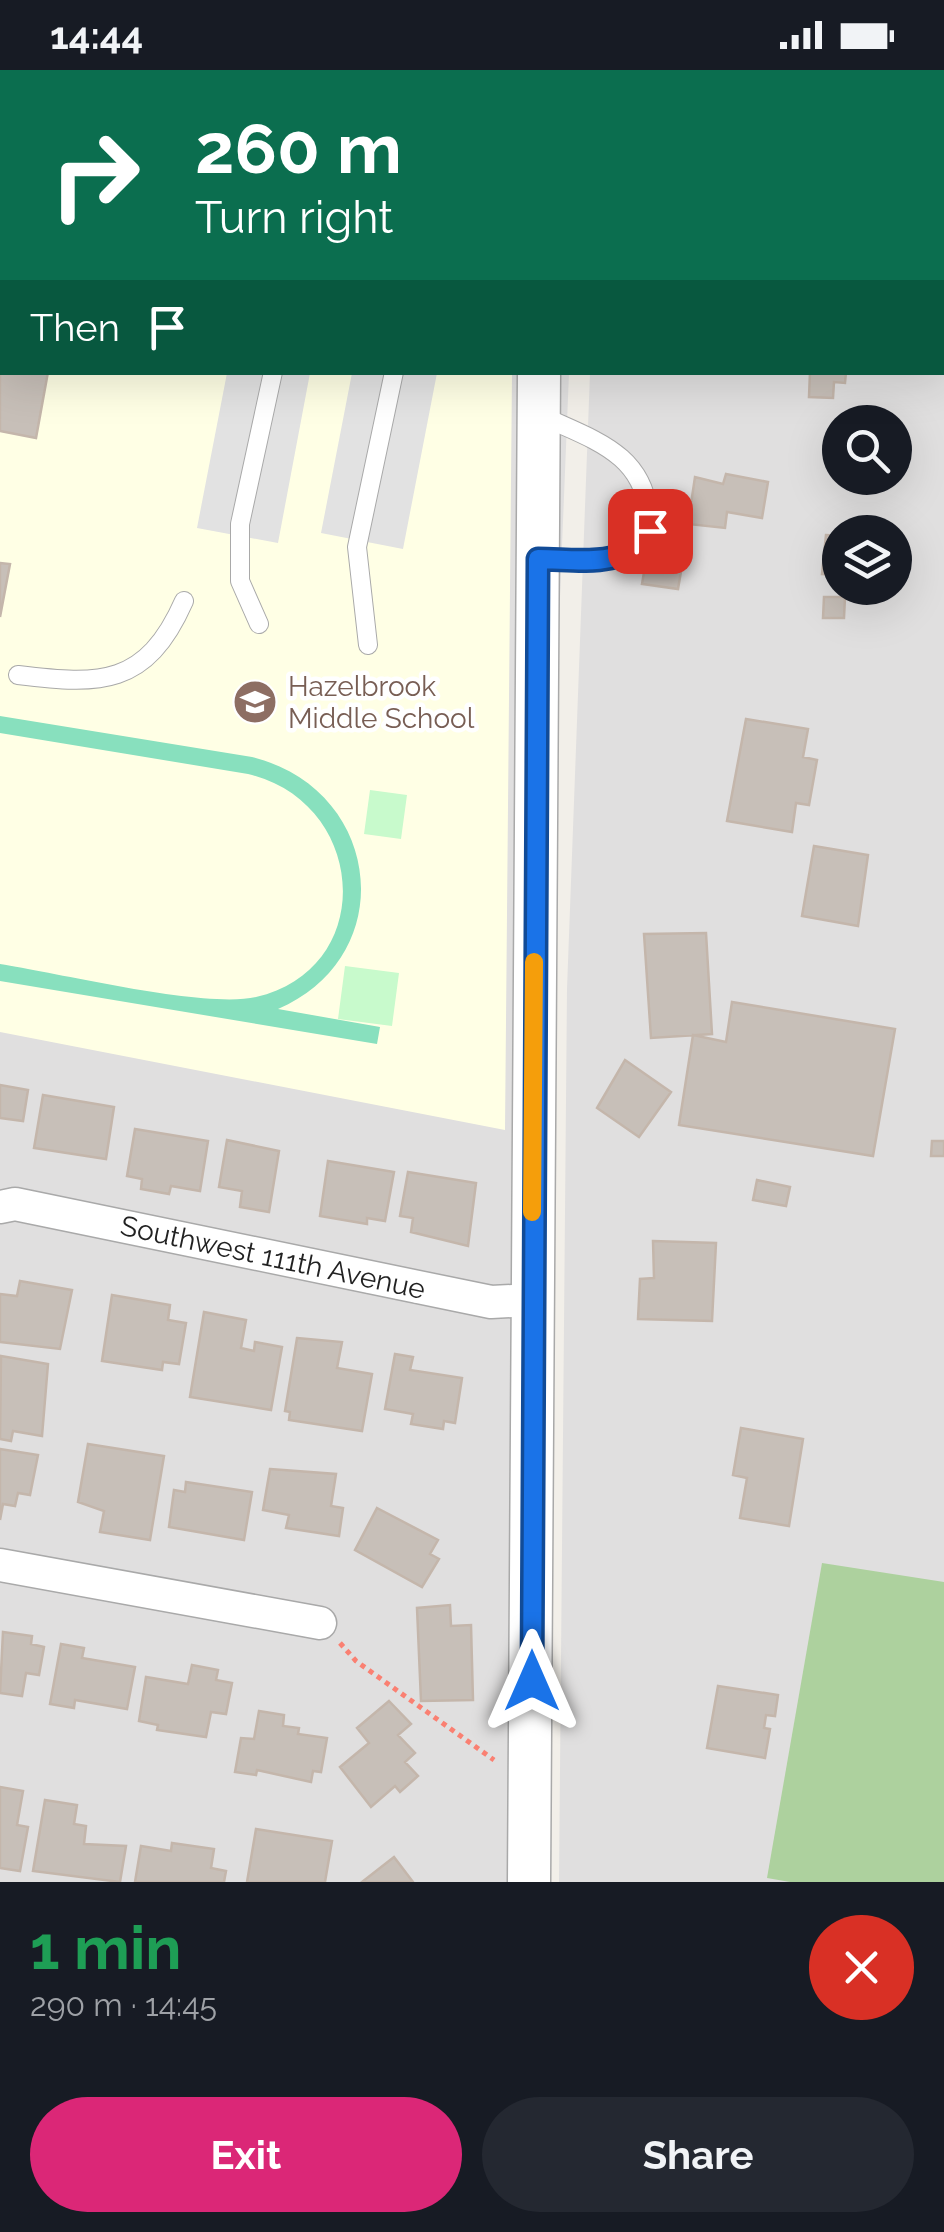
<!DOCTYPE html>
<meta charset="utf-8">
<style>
:root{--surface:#171b24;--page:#242831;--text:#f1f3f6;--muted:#9ea1a6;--accent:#db2777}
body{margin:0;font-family:Raleway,sans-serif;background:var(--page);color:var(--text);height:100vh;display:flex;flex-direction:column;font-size:38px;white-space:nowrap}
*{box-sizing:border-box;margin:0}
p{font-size:32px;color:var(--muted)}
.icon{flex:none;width:55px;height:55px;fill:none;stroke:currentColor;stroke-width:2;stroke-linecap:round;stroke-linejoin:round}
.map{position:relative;height:1812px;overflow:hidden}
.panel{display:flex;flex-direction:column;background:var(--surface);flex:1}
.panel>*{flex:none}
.hud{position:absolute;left:0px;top:0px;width:945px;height:305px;box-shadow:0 10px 40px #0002;background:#0b6e4f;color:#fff;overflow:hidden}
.buttons{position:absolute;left:822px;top:335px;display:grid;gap:20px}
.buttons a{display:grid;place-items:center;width:90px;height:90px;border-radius:50%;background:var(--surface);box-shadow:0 10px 40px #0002;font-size:50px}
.pin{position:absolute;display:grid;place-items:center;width:85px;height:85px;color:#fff;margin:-42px;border-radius:20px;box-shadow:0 5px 15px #0006}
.me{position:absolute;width:110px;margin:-55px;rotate:0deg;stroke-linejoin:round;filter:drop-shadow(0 0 8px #0008)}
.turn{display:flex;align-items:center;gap:35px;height:210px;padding:0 30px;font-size:45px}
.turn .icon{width:130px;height:130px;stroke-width:2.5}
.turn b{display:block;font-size:70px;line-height:85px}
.then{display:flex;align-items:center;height:95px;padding:0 30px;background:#0003;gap:20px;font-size:38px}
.round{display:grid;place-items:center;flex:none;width:105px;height:105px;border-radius:52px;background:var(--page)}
.summary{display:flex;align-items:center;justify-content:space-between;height:170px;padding:0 30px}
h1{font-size:60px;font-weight:700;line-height:75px;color:#1e9e55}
.action{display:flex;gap:20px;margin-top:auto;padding:20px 30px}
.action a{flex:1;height:115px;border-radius:60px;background:var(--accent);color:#fff;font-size:40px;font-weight:700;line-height:115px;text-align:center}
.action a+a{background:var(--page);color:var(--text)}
.status{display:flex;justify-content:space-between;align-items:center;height:70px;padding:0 50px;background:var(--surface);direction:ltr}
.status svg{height:28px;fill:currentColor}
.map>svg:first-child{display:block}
.residential{fill:#e0dfdf;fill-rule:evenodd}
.education{fill:#ffffe5}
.forest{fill:#add19e}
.park{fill:#c8facc}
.pitch{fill:#88e0be}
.parking{fill:#e2e2e2}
.building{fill:#c7bfb8;stroke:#c4b6ab;stroke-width:2.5}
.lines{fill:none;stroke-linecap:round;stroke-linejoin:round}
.service-casing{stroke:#a9a9a9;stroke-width:20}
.minor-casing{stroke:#a9a9a9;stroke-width:35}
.tertiary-casing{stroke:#a9a9a9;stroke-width:45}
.path{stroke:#fa8072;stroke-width:5;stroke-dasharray:5 5;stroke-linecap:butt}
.service{stroke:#fff;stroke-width:18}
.minor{stroke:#fff;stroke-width:32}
.tertiary{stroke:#fff;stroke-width:42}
.route-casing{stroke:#114b97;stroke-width:25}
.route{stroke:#1a73e8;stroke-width:18}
.slow{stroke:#f59e0b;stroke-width:18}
.labels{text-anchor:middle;stroke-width:9;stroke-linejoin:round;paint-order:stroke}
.education-label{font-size:28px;fill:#785e54;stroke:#fff;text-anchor:start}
.street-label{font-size:28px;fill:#222;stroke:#fff}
</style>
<div class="status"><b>14:44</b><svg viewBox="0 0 49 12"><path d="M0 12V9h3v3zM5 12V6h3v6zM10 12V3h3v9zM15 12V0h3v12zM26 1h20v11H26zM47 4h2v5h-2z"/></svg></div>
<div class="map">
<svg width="944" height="1812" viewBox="0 0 944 1812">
<rect width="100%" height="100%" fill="#f2efe9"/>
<!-- residential -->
<path class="residential" d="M0 0H579L2 2V302L569 303 508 1812H0Z
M601 0H944V1812H559L567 919 590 303 942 302V2ZM840 352H895V408H840ZM840 462H895V518H840Z"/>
<!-- education -->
<path class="education" d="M0 0H515L2 2V302L512 303 505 1060 0 962Z"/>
<!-- forest -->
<path class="forest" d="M822 1493 944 1512V1812H790L767 1808Z"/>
<!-- park -->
<path class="park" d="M370 720 407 725 401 769 364 764Z
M345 896 399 903 392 956 338 949Z"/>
<!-- pitch -->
<path class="pitch" d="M0 646 252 687C382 719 402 885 278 939L380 957 377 974 0 911V894C59 903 205 939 256 927 379 898 367 732 248 704L0 663Z"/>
<!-- parking -->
<path class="parking" d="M227 303H310L278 473 197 458Z
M352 303H437L403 479 321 463Z"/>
<!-- building -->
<path class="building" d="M0 0H28L2 2V302H48L36 368 0 361Z
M78 0H182L77 2Z
M810 302H846L845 313 834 312 833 328 809 327Z
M726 404 768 412 762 448 727 442 725 458 688 454 695 407 723 414Z
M826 465 840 466V505L822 504Z
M648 479 684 484 678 519 642 514Z
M0 493 10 494 0 547Z
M824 527H845L844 548H823Z
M746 649 808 659 803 687 817 690 809 735 796 733 792 762 727 751Z
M814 776 868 785 858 856 802 846Z
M706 863 712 964 651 968 644 864Z
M732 932 895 959 873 1086 679 1055 693 965 726 972Z
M625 990 671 1022 639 1067 597 1038Z
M0 1015 28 1020 23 1051 0 1048Z
M43 1025 114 1037 106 1089 34 1078Z
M135 1059 208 1071 200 1121 171 1116 169 1124 141 1119 142 1109 127 1106Z
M227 1070 279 1081 269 1142 240 1137 242 1121 219 1117Z
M932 1071H944V1086H931Z
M328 1091 394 1102 385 1151 367 1148V1154L320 1146Z
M408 1102 476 1113 468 1176 411 1162 413 1148 400 1146Z
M757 1110 790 1117 786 1136 753 1130Z
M653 1171 716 1173 712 1251 638 1249 640 1209 654 1208Z
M20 1211 72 1220 60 1279 0 1272V1224L17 1226Z
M112 1225 170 1235 168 1250 186 1253 179 1294 163 1292 162 1300 102 1291Z
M204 1242 246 1250 241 1278 254 1281 255 1272 282 1277 271 1340 190 1327Z
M297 1268 342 1272 337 1298 372 1304 362 1361 289 1350 290 1342 285 1341Z
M395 1284 413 1287 410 1300 462 1308 455 1353 444 1351 443 1359 411 1354 413 1344 385 1339Z
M1 1286 48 1294 42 1366 13 1361 11 1371 0 1369Z
M741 1358 803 1369 789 1456 740 1448 747 1408 733 1405Z
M88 1374 164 1386 150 1470 100 1462 104 1441 78 1432Z
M0 1379 38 1385 30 1425 18 1423 15 1436 3 1434 0 1450Z
M270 1399 336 1404 331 1436 343 1438 339 1466 286 1458 289 1445 263 1440Z
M186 1412 252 1422 244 1470 169 1457 174 1420 185 1422Z
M377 1438 438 1470 430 1484 439 1489 422 1517 355 1480Z
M450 1535 451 1556 471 1555 473 1630 421 1631 417 1538Z
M3 1562 32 1566 31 1574 44 1577 39 1605 26 1603 22 1626 0 1623Z
M61 1574 84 1578 82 1588 135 1597 127 1639 75 1630 74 1638 50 1634Z
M192 1595 218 1600 216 1610 232 1613 226 1644 211 1642 206 1667 157 1660 158 1655 139 1651 146 1607 188 1614Z
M718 1616 778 1625 775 1646 766 1645 764 1658 770 1659 765 1688 707 1678Z
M389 1631 411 1654 398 1665 415 1683 405 1692 418 1706 400 1722 395 1716 371 1737 340 1697 369 1673 357 1658Z
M259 1641 284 1645 283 1656 299 1658 298 1664 327 1668 321 1702 313 1701 311 1712 257 1700 256 1705 235 1702 241 1668 254 1669Z
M0 1717 23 1721 17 1755 28 1757 20 1801 0 1798Z
M45 1730 77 1735 74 1754 86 1756 84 1774 126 1776 120 1812 33 1801Z
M256 1759 332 1771 325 1812H247Z
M172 1773 214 1779 211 1798 226 1801 224 1812H135L141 1776 171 1781Z
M394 1787 413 1812H362Z"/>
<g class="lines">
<defs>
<path id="service" d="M337 2 338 0
M457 2 458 0
M539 489C565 489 601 495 625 486 641 480 650 467 649 450 646 383 593 370 540 345
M259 554 240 511V454L273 302
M368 575 357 477 394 302
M18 605C100 615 146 617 184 531"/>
<path id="minor" d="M0 1137 15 1134 491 1232 531 1230
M0 1495 320 1553"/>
<path id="tertiary" d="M542 2V0
M529 1812 539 302"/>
</defs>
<!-- service casing -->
<use href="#service" class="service-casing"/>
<!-- minor casing -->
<use href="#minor" class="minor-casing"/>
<!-- tertiary casing -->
<use href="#tertiary" class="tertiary-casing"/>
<!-- path -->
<path class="path" d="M340 1573 356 1591 494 1690"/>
<!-- service -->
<use href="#service" class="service"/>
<!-- minor -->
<use href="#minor" class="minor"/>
<!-- tertiary -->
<use href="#tertiary" class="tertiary"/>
</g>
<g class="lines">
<defs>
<path id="route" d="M532 1611 538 489C578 489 626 500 650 461"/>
</defs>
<!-- route casing -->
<use href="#route" class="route-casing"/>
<!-- route -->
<use href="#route" class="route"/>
<!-- slow -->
<path class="slow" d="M532 1142 534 892"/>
</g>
<!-- icons -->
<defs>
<symbol id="school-disc" viewBox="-11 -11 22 22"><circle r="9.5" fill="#8d6e63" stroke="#fff"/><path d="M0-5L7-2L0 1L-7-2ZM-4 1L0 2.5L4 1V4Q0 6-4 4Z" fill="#fff"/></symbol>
</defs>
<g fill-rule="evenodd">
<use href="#school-disc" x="230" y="607" width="50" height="50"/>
</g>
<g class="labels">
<!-- education labels -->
<g class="education-label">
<text x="288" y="626">Hazelbrook<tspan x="288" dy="32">Middle School</tspan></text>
</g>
<!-- street labels -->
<g class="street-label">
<text transform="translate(273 1187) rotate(12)" y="10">Southwest 111th Avenue</text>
</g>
</g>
</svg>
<div class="buttons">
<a><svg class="icon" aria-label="search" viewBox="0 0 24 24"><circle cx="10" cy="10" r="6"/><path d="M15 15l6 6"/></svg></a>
<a><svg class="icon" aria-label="layers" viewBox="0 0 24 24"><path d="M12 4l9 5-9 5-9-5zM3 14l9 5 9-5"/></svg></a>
</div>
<div class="pin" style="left:650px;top:461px;background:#d93025"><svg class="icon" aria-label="arrive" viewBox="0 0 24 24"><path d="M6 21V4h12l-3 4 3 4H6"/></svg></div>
<svg class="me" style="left:532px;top:1611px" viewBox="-20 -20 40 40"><path d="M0-17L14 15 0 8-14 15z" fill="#1a73e8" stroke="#fff" stroke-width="4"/></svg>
<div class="hud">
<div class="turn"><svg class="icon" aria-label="right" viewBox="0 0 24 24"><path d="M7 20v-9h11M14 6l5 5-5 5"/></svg><div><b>260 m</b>Turn right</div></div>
<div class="then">Then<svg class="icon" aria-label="arrive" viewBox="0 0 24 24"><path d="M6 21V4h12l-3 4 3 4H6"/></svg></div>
</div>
</div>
<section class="panel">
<div class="summary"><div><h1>1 min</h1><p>290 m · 14:45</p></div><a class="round" style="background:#d93025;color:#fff"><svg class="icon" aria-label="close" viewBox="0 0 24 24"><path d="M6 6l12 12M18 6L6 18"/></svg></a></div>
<div class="action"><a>Exit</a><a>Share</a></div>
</section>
